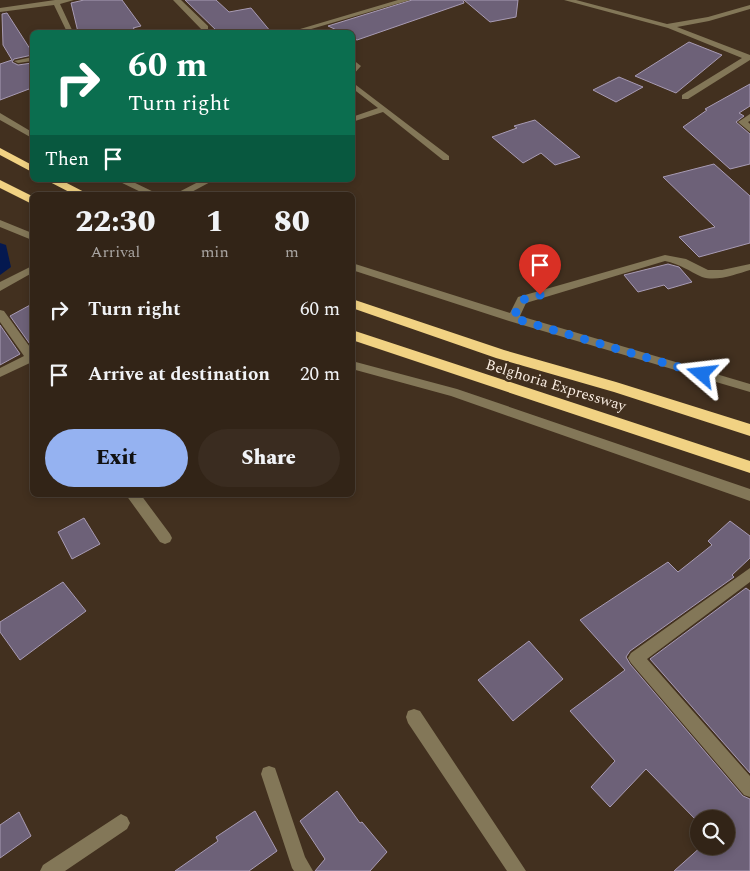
<!DOCTYPE html>
<style>
:root{--surface:#322417;--page:#3a2c20;--text:#f1f3f6;--muted:#a8a4a1;--line:#4d4136;--accent:#95b2f1}
body{margin:0;font-family:Spectral,serif;background:var(--page);color:var(--text);height:100vh;display:flex;flex-direction:column;font-size:19px;white-space:nowrap}
*{box-sizing:border-box;margin:0}
p{font-size:16px;color:var(--muted)}
.icon{flex:none;width:28px;height:28px;fill:none;stroke:currentColor;stroke-width:2;stroke-linecap:round;stroke-linejoin:round}
.map{position:relative;flex:1;overflow:hidden}
.details{position:absolute;left:30px;top:192px;width:325px;height:305px;display:flex;flex-direction:column;background:var(--surface);border-radius:8px;box-shadow:0 2px 8px #0003,0 0 0 1px var(--line)}
.details>*{flex:none}
.top-card{position:absolute;left:30px;top:30px;width:325px;height:152px;border-radius:8px;box-shadow:0 2px 8px #0003,0 0 0 1px var(--line);background:#0b6e4f;color:#fff;overflow:hidden}
.fabs{position:absolute;left:690px;top:810px;display:grid;gap:10px}
.fabs a{display:grid;place-items:center;width:45px;height:45px;border-radius:50%;background:var(--surface);box-shadow:0 2px 8px #0003,0 0 0 1px var(--line);font-size:25px}
.pin{position:absolute;display:grid;place-items:center;width:42px;height:42px;color:#fff;margin:-51px -21px;border-radius:50% 50% 50% 0;rotate:-45deg;box-shadow:0 0 5px #0007}
.pin .icon{rotate:45deg}
.me{position:absolute;width:55px;margin:-28px;rotate:287deg;stroke-linejoin:round;filter:drop-shadow(0 0 4px #0008)}
.turn{display:flex;align-items:center;gap:18px;height:105px;padding:0 15px;font-size:22px}
.turn .icon{width:65px;height:65px;stroke-width:2.5}
.turn b{display:block;font-size:35px;line-height:42px}
.then{display:flex;align-items:center;height:48px;padding:0 15px;background:#0003;gap:10px;font-size:19px}
.eta{display:flex;justify-content:space-evenly;align-items:center;height:85px;text-align:center}
.eta b{font-size:30px;font-weight:800;line-height:35px}
.primary-button{display:flex;gap:10px;margin-top:auto;padding:10px 15px}
.primary-button a{flex:1;height:58px;border-radius:30px;background:var(--accent);color:#111;font-size:20px;font-weight:800;line-height:58px;text-align:center}
.primary-button a+a{background:var(--page);color:var(--text)}
ul{padding:0;list-style:none}
li{display:flex;align-items:center;gap:15px;height:65px;padding:0 15px}
li div{flex:1}
li b{display:block;font-size:19px}
li em{font-style:normal}
.map>svg:first-child{display:block}
.water{fill:#04184f}
.building{fill:#6d6178;stroke:#a89bb4}
.lines{fill:none;stroke-linecap:round;stroke-linejoin:round}
.minor{fill:#837758;fill-rule:evenodd}
.highway{fill:#f1d283;fill-rule:evenodd}
.route{stroke:#1a73e8;stroke-width:9;stroke-dasharray:0 16.2}
.labels{text-anchor:middle;stroke-width:5;stroke-linejoin:round;paint-order:stroke}
.street-label{font-size:15px;fill:#faeee3;stroke:#42301f}
</style>
<div class="map">
<svg width="750" height="871" viewBox="0 0 750 871">
<rect width="100%" height="100%" fill="#42301f"/>
<!-- water -->
<path class="water" d="M0 243 6 245 11 267 0 275Z"/>
<!-- building -->
<path class="building" d="M84 0H122L141 26 133 28 138 32H78L71 3Z
M185 0H216L229 12 251 8 271 32H218Z
M412 0H463L464 3 357 40 352 38V32H341L328 26Z
M464 0H518L516 17 490 22Z
M7 13 32 52V55L14 59 12 62 18 65 32 63V95L29 89 0 100V64L12 60 3 45 2 14Z
M689 42 722 55 676 93 635 76Z
M619 77 643 87 616 102 593 90Z
M750 84V106L739 113 744 116 736 122 750 134V164L730 169 683 127 707 110 705 109Z
M535 120 580 157 555 165 541 153 523 163 492 137 517 128 514 126Z
M714 164 750 196V243L699 257 679 237 715 227 663 177Z
M668 264 679 267 692 282 668 289 664 285 638 292 624 275Z
M32 304V347L10 316Z
M0 325 20 354 0 365Z
M84 518 100 544 72 559 58 532Z
M730 521 750 536V558L732 575 734 577 630 651 626 657 630 664 743 796 750 799V871H674L702 846H726V819H699V823L646 769 610 807 591 787 615 761 570 711 625 670 580 620 668 562 678 572 712 545 708 541Z
M63 582 86 611 20 660 0 632V622Z
M746 588 750 591V773L650 659Z
M529 641 563 679 513 721 478 680Z
M337 791 360 823 362 822 387 852 370 871H315L325 859 300 821Z
M255 811 277 851 249 871H175L218 841 216 837Z
M19 812 31 836 0 858V825Z"/>
<g class="lines">
<!-- minor -->
<path class="minor" d="M55 0H74L60 4 73 32H67L54 5 0 12V8Z
M173 0H181L208 26V30H202Z
M398 0H410L301 32H290Z
M564 0H576L667 24 708 17 750 5V9L709 21 677 27 750 55V60L688 99H682V95L742 58 668 28Z
M32 57V61L18 63 14 61Z
M352 59 361 66 352 76Z
M352 82 449 156V160H443L383 112 352 122V117L378 108 352 88Z
M0 113 32 132V138L0 120Z
M750 114V121L748 122 750 124V132L738 122Z
M116 180H129L160 195H147Z
M202 180H214L186 195H173Z
M0 220 32 233V240L0 227Z
M665 255 686 259 708 270H722L750 264V270C736 274 717 282 702 277 689 271 680 264 665 261L526 303 520 316 750 384V392L509 321 352 270V263L510 313 518 297Z
M32 266V273L0 291V282Z
M0 310 4 311 32 350V362L0 377V368L24 356 0 322Z
M352 361 457 389 750 489V501L451 396 352 369Z
M126 495H141L170 534 172 538 170 542 165 544 160 542Z
M750 568V582L647 659 750 776V797L744 795 631 663 628 658 631 653Z
M414 709 420 711 526 871H507L408 723 406 717 408 711Z
M269 766 275 768 305 857 313 871H294L292 868 261 774 263 768Z
M121 814 127 817 130 823 127 829 65 871H40L43 865Z"/>
<!-- highway -->
<path class="highway" d="M0 148 32 165V172L0 155Z
M0 180 32 196V204L0 188Z
M46 180H61L90 195H75Z
M352 299 504 350 616 382 750 424V436L614 392 496 358 352 308Z
M352 330 750 461V473L352 340Z"/>
</g>
<g class="lines">
<!-- route -->
<path class="route" d="M540 295 522 300 513 318 702 374"/>
</g>
<g class="labels">
<!-- street labels -->
<g class="street-label">
<text transform="translate(556 385) rotate(17)" y="5">Belghoria Expressway</text>
</g>
</g>
</svg>
<div class="fabs">
<a><svg class="icon" aria-label="search" viewBox="0 0 24 24"><circle cx="10" cy="10" r="6"/><path d="M15 15l6 6"/></svg></a>
</div>
<div class="pin" style="left:540px;top:295px;background:#d93025"><svg class="icon" aria-label="arrive" viewBox="0 0 24 24"><path d="M6 21V4h12l-3 4 3 4H6"/></svg></div>
<svg class="me" style="left:702px;top:374px" viewBox="-20 -20 40 40"><path d="M0-17L14 15 0 8-14 15z" fill="#1a73e8" stroke="#fff" stroke-width="4"/></svg>
<div class="top-card">
<div class="turn"><svg class="icon" aria-label="right" viewBox="0 0 24 24"><path d="M7 20v-9h11M14 6l5 5-5 5"/></svg><div><b>60 m</b>Turn right</div></div>
<div class="then">Then<svg class="icon" aria-label="arrive" viewBox="0 0 24 24"><path d="M6 21V4h12l-3 4 3 4H6"/></svg></div>
</div>
<section class="details">
<div class="eta">
<div><b>22:30</b><p>Arrival</p></div>
<div><b>1</b><p>min</p></div>
<div><b>80</b><p>m</p></div>
</div>
<ul>
<li><svg class="icon" aria-label="right" viewBox="0 0 24 24"><path d="M7 20v-9h11M14 6l5 5-5 5"/></svg><div><b>Turn right</b></div><em>60 m</em></li>
<li><svg class="icon" aria-label="arrive" viewBox="0 0 24 24"><path d="M6 21V4h12l-3 4 3 4H6"/></svg><div><b>Arrive at destination</b></div><em>20 m</em></li>
</ul>
<div class="primary-button"><a>Exit</a><a>Share</a></div>
</section>
</div>
